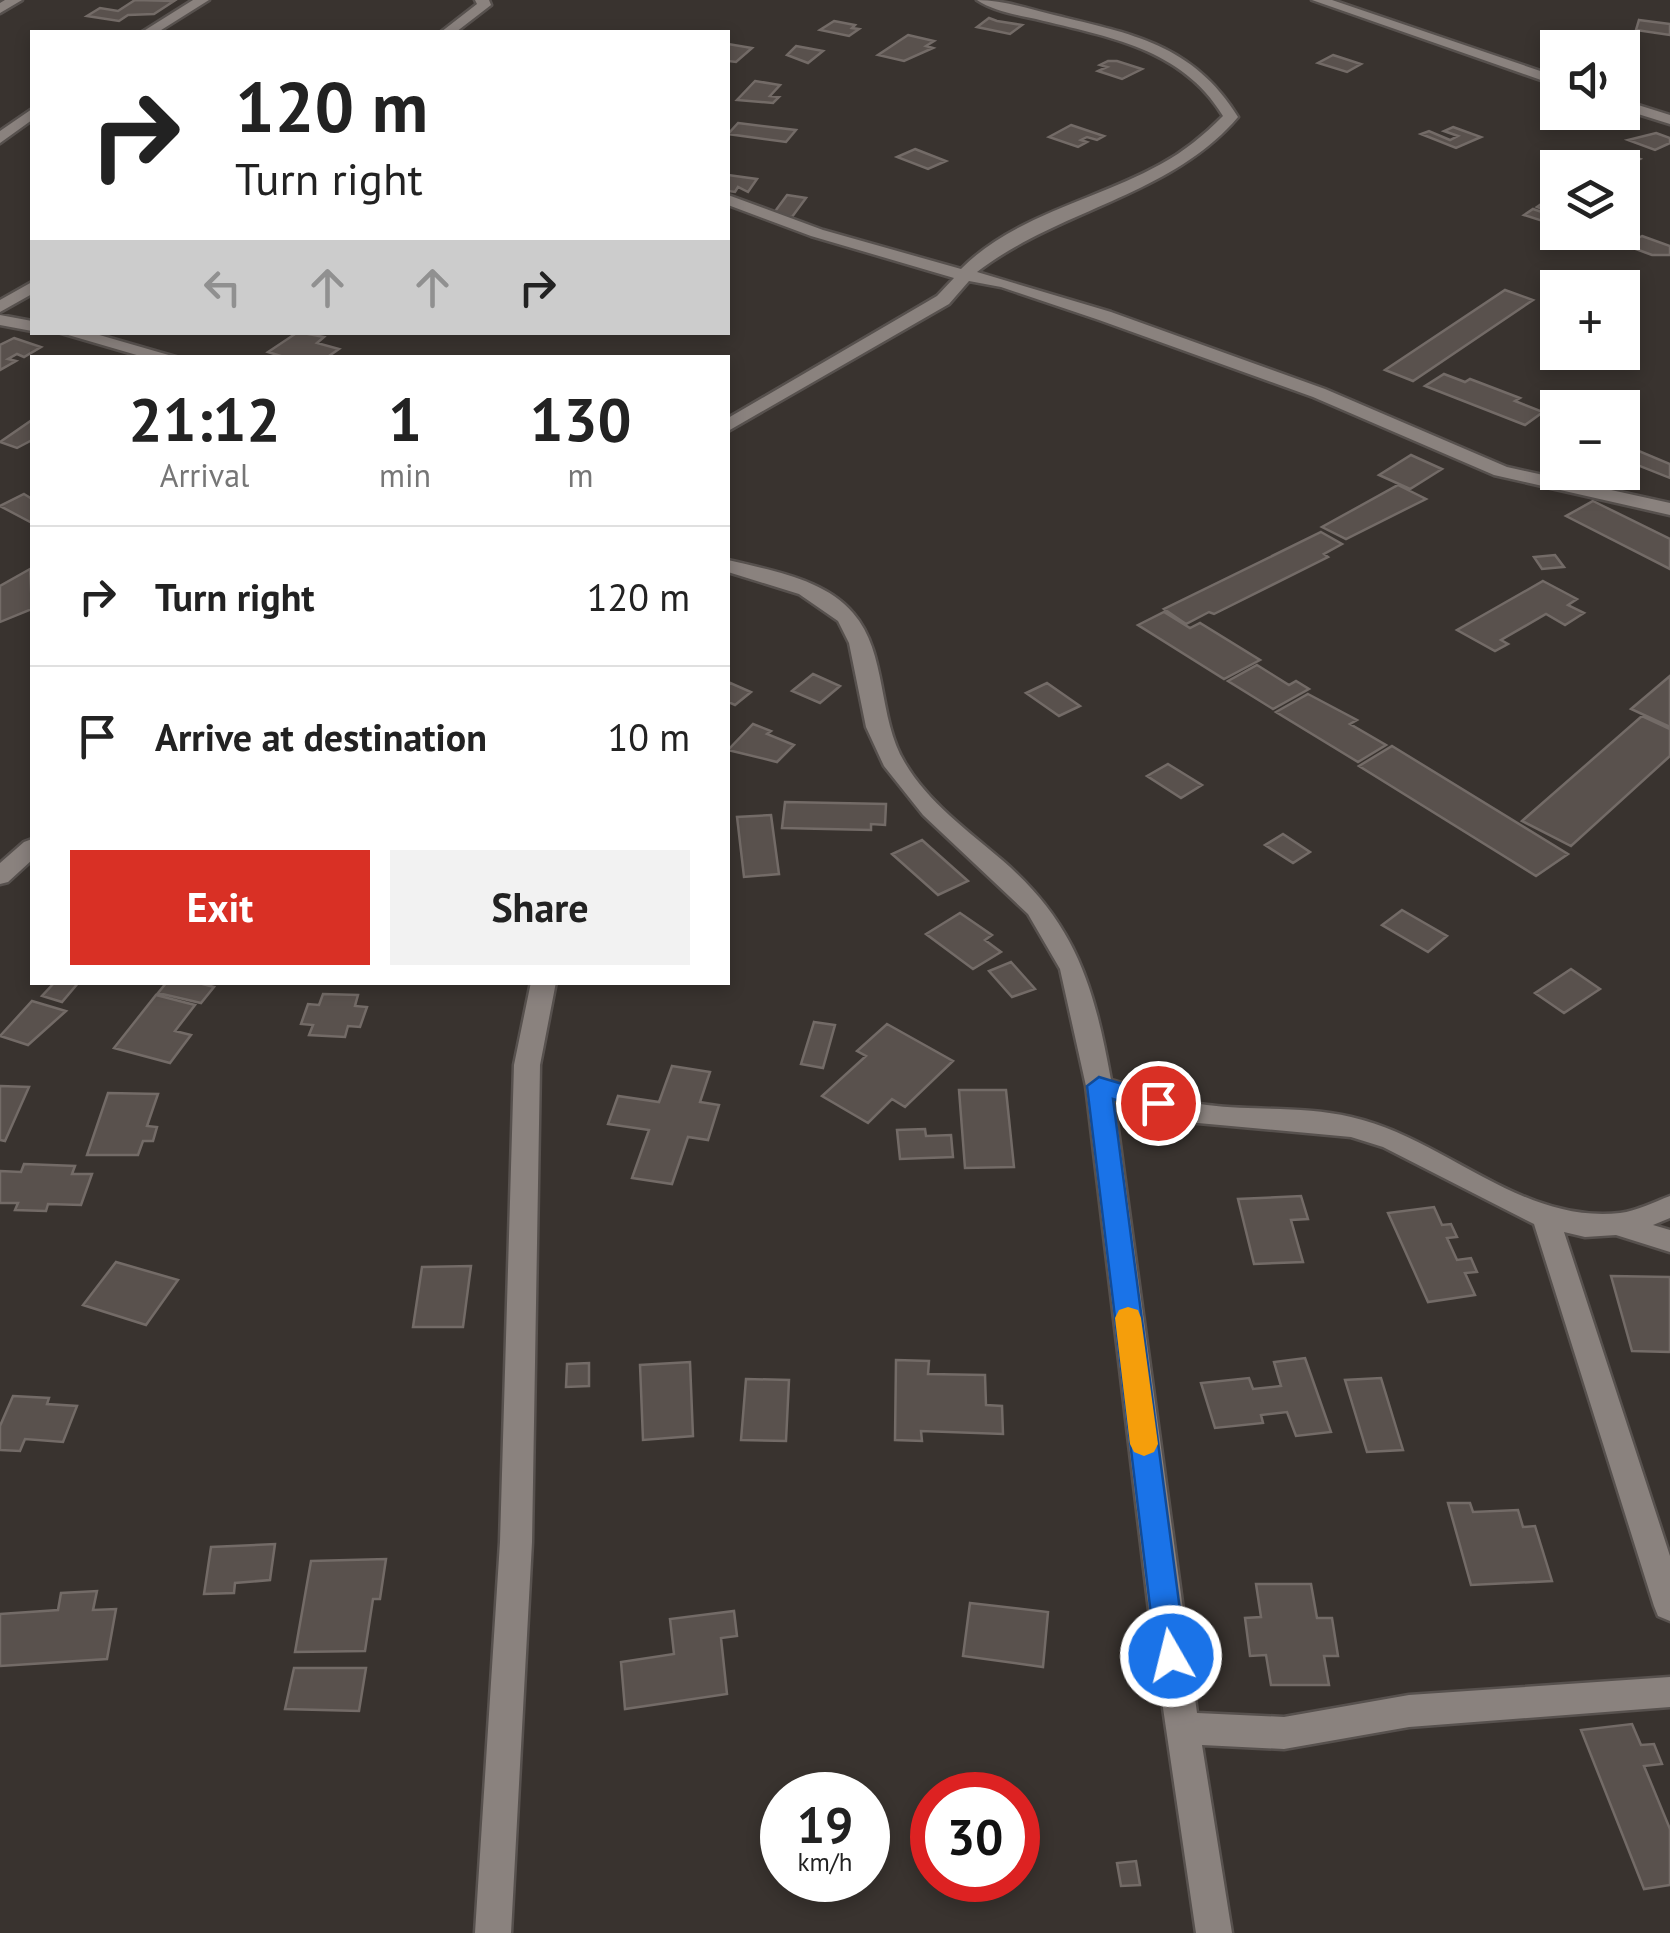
<!DOCTYPE html>
<meta charset="utf-8">
<style>
:root{--surface:#fff;--page:#f2f2f2;--text:#222;--muted:#767676;--line:#e0e0e0;--accent:#d93025}
body{margin:0;font-family:"PT Sans",sans-serif;background:var(--page);color:var(--text);height:100vh;display:flex;flex-direction:column;font-size:38px;white-space:nowrap}
*{box-sizing:border-box;margin:0}
p{font-size:32px;color:var(--muted)}
.icon{flex:none;width:55px;height:55px;fill:none;stroke:currentColor;stroke-width:2;stroke-linecap:round;stroke-linejoin:round}
.map{position:relative;flex:1;overflow:hidden}
.panel{position:absolute;left:30px;top:355px;width:700px;height:630px;display:flex;flex-direction:column;background:var(--surface);border-radius:0px;box-shadow:0 5px 15px #0003}
.panel>*{flex:none}
.top-card{position:absolute;left:30px;top:30px;width:700px;height:305px;border-radius:0px;box-shadow:0 5px 15px #0003;background:#fff;color:var(--text);overflow:hidden}
.fabs{position:absolute;left:1540px;top:30px;display:grid;gap:20px}
.fabs a{display:grid;place-items:center;width:100px;height:100px;border-radius:0px;background:var(--surface);box-shadow:0 5px 15px #0003;font-size:50px}
.speed{position:absolute;left:760px;top:1772px;display:flex;gap:20px;font-size:50px;font-weight:700;text-align:center}
.speed>*{display:grid;place-content:center;width:130px;height:130px;border-radius:50%;background:var(--surface);box-shadow:0 5px 15px #0003;line-height:1}
.speed small{font-size:25px;font-weight:400}
.speed .limit{border:15px solid #d22;background:#fff;color:#111}
.pin{position:absolute;display:grid;place-items:center;width:85px;height:85px;color:#fff;margin:-42px;border:5px solid #fff;border-radius:50%;box-shadow:0 2px 10px #0007}
.me{position:absolute;width:110px;margin:-55px;rotate:352deg;stroke-linejoin:round;filter:drop-shadow(0 0 8px #0008)}
.turn{display:flex;align-items:center;gap:35px;height:210px;padding:0 40px;font-size:45px}
.turn .icon{width:130px;height:130px;stroke-width:2.5}
.turn b{display:block;font-size:70px;line-height:85px}
.lanes{display:flex;align-items:center;height:95px;padding:0 40px;background:#0003;justify-content:center;gap:50px;direction:ltr}
.lanes .off{opacity:.35}
.eta{display:flex;justify-content:space-evenly;align-items:center;height:170px;text-align:center}
.eta b{font-size:60px;font-weight:600;line-height:70px}
.action{display:flex;gap:20px;margin-top:auto;padding:20px 40px}
.action a{flex:1;height:115px;border-radius:0px;background:var(--accent);color:#fff;font-size:40px;font-weight:600;line-height:115px;text-align:center}
.action a+a{background:var(--page);color:var(--text)}
ul{padding:0;list-style:none}
li{display:flex;align-items:center;gap:30px;height:140px;padding:0 40px;border-top:2px solid var(--line)}
li div{flex:1}
li b{display:block;font-size:38px}
li em{font-style:normal}
.map>svg:first-child{display:block}
.building{fill:#59514d;stroke:#736b67;stroke-width:2.5}
.lines{fill:none;stroke-linecap:round;stroke-linejoin:round}
.street-casing{stroke:#57514e;stroke-width:5}
.street{fill:#8a827e;fill-rule:evenodd}
.route{fill:#1a73e8;stroke:#114b97;stroke-width:2.5}
.slow{fill:#f59e0b}
</style>
<div class="map">
<svg width="1670" height="1933" viewBox="0 0 1670 1933">
<rect width="100%" height="100%" fill="#39332f"/>
<!-- building -->
<path class="building" d="M135 0 174 1 154 14 128 15 119 21 87 16 100 8 118 11Z
M989 18 997 21 1022 25 1010 34 977 27Z
M1639 20 1670 24V35L1636 30Z
M834 21 855 25 852 28 859 29 849 36 820 30Z
M908 35 934 41 926 46 933 48 904 61 878 55Z
M728 44 752 48 736 62 728 61Z
M796 46 823 51 808 63 787 55Z
M1333 55 1361 64 1347 72 1318 63Z
M1108 61H1117L1142 69 1122 79 1098 71 1107 67 1100 65Z
M755 81 780 85 770 96 779 97 773 103 737 100Z
M738 123 796 130 786 142 728 134Z
M1071 125 1104 136 1097 140 1087 137 1081 140 1087 142 1078 147 1049 137Z
M1453 127 1481 137 1456 148 1421 134 1429 131 1450 140 1458 136 1444 131Z
M1656 133 1670 138V143L1655 150 1628 140Z
M915 149 946 161 928 169 897 157Z
M1619 152 1640 159 1622 168 1597 160Z
M728 175 757 179 748 192 738 187 735 192 728 191Z
M787 195 806 198 792 217 773 214Z
M1544 202 1558 206V220L1552 224 1524 215 1533 209 1542 212 1545 210 1537 207Z
M1642 236 1670 246V255H1652L1625 245Z
M1563 273 1609 288 1548 284Z
M1505 290 1533 300 1413 381 1385 370Z
M298 332 324 337 317 343 339 349 326 358H287L268 352Z
M14 338 41 347 24 357 17 354 8 359 16 361 0 370V345Z
M1444 374 1465 382 1470 379 1520 398 1515 401 1543 412 1525 425 1425 386Z
M32 420V440L17 448 0 442Z
M1622 444 1670 464V478L1622 459Z
M1411 455 1442 469 1410 489 1379 475Z
M1398 485 1426 499 1346 539 1322 527Z
M24 494 32 499V523L0 506Z
M1593 501 1670 539V569L1566 516Z
M1321 532 1342 544 1324 554 1328 557 1214 614 1209 612 1186 624 1164 609Z
M1555 555 1564 567 1542 569 1534 557Z
M30 569 32 609 0 622V586Z
M1543 581 1577 599 1568 605 1584 613 1565 625 1546 614 1501 640 1508 644 1495 651 1457 630Z
M1164 612 1190 628 1200 623 1260 660 1224 679 1138 625Z
M1257 665 1289 685 1296 681 1309 689 1273 709 1228 681Z
M813 674 840 686 820 703 792 691Z
M1670 676V727L1631 709Z
M728 682 751 692 735 705 728 702Z
M1047 683 1080 706 1059 716 1026 693Z
M1308 694 1357 720 1350 724 1386 745 1358 762 1276 712Z
M1642 716 1670 729V756L1571 846 1522 821Z
M753 724 771 731 767 734 794 745 777 762 728 750Z
M1392 746 1568 854 1536 876 1359 766Z
M1168 764 1202 785 1181 798 1147 776Z
M785 802 886 804 885 825 871 824V830L782 828Z
M771 815 779 874 744 877 737 817Z
M1283 834 1310 852 1293 863 1265 845Z
M922 840 968 881 938 895 892 854Z
M1402 910 1447 936 1428 952 1382 925Z
M960 913 992 935 985 940 1001 952 973 969 926 934Z
M1011 962 1035 989 1012 997 989 971Z
M1571 969 1600 989 1564 1013 1535 993Z
M55 982H79L62 1002 42 996Z
M167 982H195L214 987 201 1003 158 993Z
M323 994 358 995 355 1006 367 1007 360 1027 348 1026 345 1037 309 1035 313 1025 301 1024 308 1004 319 1005Z
M156 995 195 1005 175 1031 191 1035 170 1063 114 1048Z
M32 1001 66 1011 28 1045 0 1036Z
M814 1022 835 1025 823 1068 801 1064Z
M887 1024 953 1061 905 1107 892 1099 868 1123 822 1096 866 1056 857 1051Z
M672 1066 710 1072 700 1102 719 1105 708 1140 688 1137 672 1184 632 1178 649 1130 608 1124 618 1096 659 1102Z
M0 1086 29 1087 5 1141 0 1140Z
M959 1090H1006L1014 1167 965 1168Z
M108 1093 158 1094 147 1126 157 1127 153 1141H143L138 1155H87Z
M925 1129 926 1136 951 1135 953 1157 900 1159 897 1130Z
M24 1164 75 1166 72 1174H92L81 1205 48 1204 46 1211 15 1210 18 1203H0V1171L21 1172Z
M1301 1196 1308 1219 1291 1220 1303 1262 1254 1264 1238 1199Z
M1434 1207 1442 1225 1451 1224 1457 1237 1447 1238 1457 1260 1471 1258 1477 1272 1465 1273 1475 1295 1428 1302 1388 1213Z
M116 1262 178 1280 146 1325 83 1305Z
M471 1266 463 1327H413L422 1267Z
M1611 1276 1670 1277V1352L1632 1351Z
M1305 1358 1331 1432 1296 1436 1287 1412 1261 1415 1263 1423 1215 1428 1201 1383 1249 1378 1253 1389 1281 1386 1274 1362Z
M896 1360 929 1361 928 1374 985 1375 986 1405 1002 1406 1003 1434 921 1431 922 1441 895 1440Z
M690 1362 693 1436 643 1440 640 1365Z
M589 1363V1386L566 1387 567 1364Z
M1381 1378 1403 1450 1367 1452 1345 1380Z
M746 1379 789 1380 786 1441 741 1440Z
M13 1396 49 1398 47 1404 77 1406 63 1442 25 1439 20 1451 0 1450V1426Z
M1448 1503H1470L1473 1512 1518 1510 1523 1527 1535 1526 1552 1581 1471 1585Z
M275 1544 270 1580 235 1583 234 1593 204 1594 211 1547Z
M386 1559 380 1599H373L365 1651 295 1652 311 1561Z
M1256 1584H1311L1317 1618H1332L1338 1656H1324L1329 1685H1271L1266 1655 1250 1656 1245 1618 1261 1617Z
M97 1591 93 1610 116 1609 107 1659 0 1666V1614L58 1610 61 1593Z
M970 1603 1048 1612 1043 1667 963 1656Z
M734 1611 737 1636 721 1638 727 1694 625 1709 621 1662 674 1654 670 1619Z
M294 1668H366L359 1711 285 1709Z
M1632 1724 1641 1745 1654 1744 1662 1764 1644 1766 1670 1829V1885L1644 1889 1581 1730Z
M1136 1861 1140 1885 1121 1886 1117 1863Z"/>
<g class="lines">
<defs>
<path id="street" d="M5 0H22L0 13V3Z
M193 0H209L158 32H142Z
M475 0H489L491 5 456 32H441L477 4Z
M977 0C1004 0 1028 9 1054 15 1132 34 1193 44 1238 117 1171 196 1057 210 977 272L1111 312 1325 389 1507 467 1670 503V515L1494 475 1313 397 1099 320 1001 287 969 281 949 304 728 431V418L937 296 954 278 811 236 728 205V195L823 230 961 269C1014 215 1097 200 1161 164 1185 151 1204 135 1223 116 1182 48 1108 37 1036 19 1017 15 993 11 977 0Z
M1312 0H1332L1558 77V86Z
M1622 100 1670 115V124L1622 109Z
M32 109V120L0 143V131Z
M32 282V294L0 312V300Z
M0 315 32 321V331L0 325Z
M58 332H89L179 358H147Z
M728 560C769 570 825 579 853 613 888 653 877 717 905 763 928 802 968 831 1002 860 1076 924 1094 986 1111 1080 1143 1089 1174 1101 1207 1105 1255 1111 1304 1106 1351 1117 1445 1138 1520 1224 1620 1213 1637 1211 1654 1202 1670 1196V1218L1653 1225 1670 1230V1252L1616 1235 1585 1237 1564 1232 1670 1556V1621L1658 1616 1654 1606 1534 1224 1383 1147 1351 1137 1187 1122 1114 1100 1197 1713 1284 1717 1409 1695 1670 1677V1707L1409 1727 1284 1749 1202 1745 1232 1933H1196L1150 1619 1086 1086 1060 969 1028 914 923 815 884 766 866 727 849 643 838 621 799 594 728 572Z
M32 839V860L8 882 0 884V863L24 842Z
M531 982H556L540 1065 532 1542 511 1933H475L500 1542 514 1065Z"/>
</defs>
<!-- street casing -->
<use href="#street" class="street-casing"/>
<!-- street -->
<use href="#street" class="street"/>
</g>
<!-- route -->
<path class="route" d="M1099 1077 1166 1097 1170 1103 1158 1112 1113 1099 1186 1656 1182 1665 1171 1669 1161 1665 1156 1656 1087 1086Z"/>
<!-- slow -->
<path class="slow" d="M1128 1307 1138 1310 1141 1318 1158 1444 1154 1452 1144 1456 1134 1452 1130 1444 1115 1318 1119 1310Z"/>
</svg>
<div class="fabs">
<a><svg class="icon" aria-label="sound" viewBox="0 0 24 24"><path d="M4 9h4l5-4v14l-5-4H4zM17 9q2 3 0 6"/></svg></a>
<a><svg class="icon" aria-label="layers" viewBox="0 0 24 24"><path d="M12 4l9 5-9 5-9-5zM3 14l9 5 9-5"/></svg></a>
<a>+</a>
<a>−</a>
</div>
<div class="speed"><div>19<small>km/h</small></div><div class="limit">30</div></div>
<div class="pin" style="left:1158px;top:1103px;background:#d93025"><svg class="icon" aria-label="arrive" viewBox="0 0 24 24"><path d="M6 21V4h12l-3 4 3 4H6"/></svg></div>
<svg class="me" style="left:1171px;top:1656px" viewBox="-20 -20 40 40"><circle r="17" fill="#1a73e8" stroke="#fff" stroke-width="3"/><path d="M0-11L8 9 0 5-8 9z" fill="#fff"/></svg>
<div class="top-card">
<div class="turn"><svg class="icon" aria-label="right" viewBox="0 0 24 24"><path d="M7 20v-9h11M14 6l5 5-5 5"/></svg><div><b>120 m</b>Turn right</div></div>
<div class="lanes"><svg class="icon off" aria-label="left" viewBox="0 0 24 24"><path d="M17 20v-9H6M10 6l-5 5 5 5"/></svg><svg class="icon off" aria-label="ahead" viewBox="0 0 24 24"><path d="M12 20V5M6 11l6-6 6 6"/></svg><svg class="icon off" aria-label="ahead" viewBox="0 0 24 24"><path d="M12 20V5M6 11l6-6 6 6"/></svg><svg class="icon" aria-label="right" viewBox="0 0 24 24"><path d="M7 20v-9h11M14 6l5 5-5 5"/></svg></div>
</div>
<section class="panel">
<div class="eta">
<div><b>21:12</b><p>Arrival</p></div>
<div><b>1</b><p>min</p></div>
<div><b>130</b><p>m</p></div>
</div>
<ul>
<li><svg class="icon" aria-label="right" viewBox="0 0 24 24"><path d="M7 20v-9h11M14 6l5 5-5 5"/></svg><div><b>Turn right</b></div><em>120 m</em></li>
<li><svg class="icon" aria-label="arrive" viewBox="0 0 24 24"><path d="M6 21V4h12l-3 4 3 4H6"/></svg><div><b>Arrive at destination</b></div><em>10 m</em></li>
</ul>
<div class="action"><a>Exit</a><a>Share</a></div>
</section>
</div>
